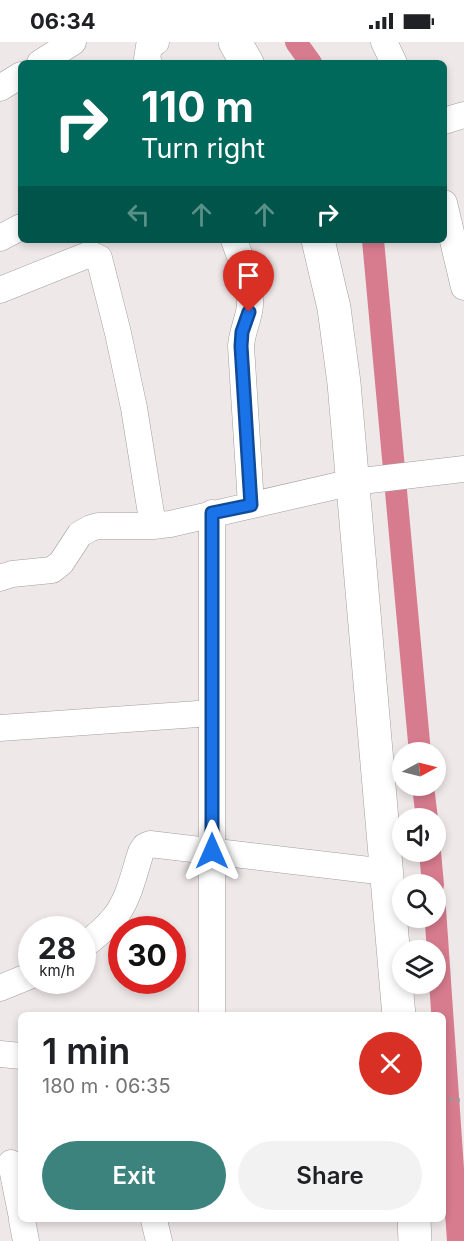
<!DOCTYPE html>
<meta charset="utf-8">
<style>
:root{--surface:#fff;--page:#f2f2f2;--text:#202124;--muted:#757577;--accent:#3c837d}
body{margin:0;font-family:Inter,sans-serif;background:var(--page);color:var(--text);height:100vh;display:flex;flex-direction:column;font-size:22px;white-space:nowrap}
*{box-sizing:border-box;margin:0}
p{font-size:20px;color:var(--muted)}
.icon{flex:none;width:33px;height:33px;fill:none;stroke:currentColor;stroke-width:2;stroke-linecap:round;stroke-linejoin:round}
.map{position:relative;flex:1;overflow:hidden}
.panel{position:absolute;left:18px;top:970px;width:428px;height:210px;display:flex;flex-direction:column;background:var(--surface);border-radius:9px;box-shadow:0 3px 9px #0003}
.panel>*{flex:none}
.guide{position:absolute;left:18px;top:18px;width:429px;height:183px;border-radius:9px;box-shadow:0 3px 9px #0003;background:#00695c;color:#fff;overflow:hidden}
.needle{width:39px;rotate:83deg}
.tools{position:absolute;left:392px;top:700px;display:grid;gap:12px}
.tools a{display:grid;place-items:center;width:54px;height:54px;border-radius:50%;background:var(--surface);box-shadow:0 3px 9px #0003;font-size:30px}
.speed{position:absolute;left:18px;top:874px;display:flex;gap:12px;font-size:30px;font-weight:700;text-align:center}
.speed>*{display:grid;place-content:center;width:78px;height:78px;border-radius:50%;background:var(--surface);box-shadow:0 3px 9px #0003;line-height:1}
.speed small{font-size:15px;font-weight:400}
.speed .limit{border:9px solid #d22;background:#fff;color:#111}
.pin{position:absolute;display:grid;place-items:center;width:51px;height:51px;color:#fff;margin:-62px -26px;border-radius:50% 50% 50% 0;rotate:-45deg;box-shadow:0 0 6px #0007}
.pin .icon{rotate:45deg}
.me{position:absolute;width:66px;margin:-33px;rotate:0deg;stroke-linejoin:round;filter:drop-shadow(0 0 4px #0008)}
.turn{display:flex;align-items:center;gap:21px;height:126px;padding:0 24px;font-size:27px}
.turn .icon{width:78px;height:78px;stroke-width:2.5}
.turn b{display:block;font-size:42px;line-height:51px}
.lanes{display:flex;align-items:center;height:57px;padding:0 24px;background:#0003;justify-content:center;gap:30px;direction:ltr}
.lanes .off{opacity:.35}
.round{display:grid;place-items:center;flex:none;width:63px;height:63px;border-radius:32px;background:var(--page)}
.head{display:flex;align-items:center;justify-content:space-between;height:102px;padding:0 24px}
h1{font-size:36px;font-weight:600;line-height:45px}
.action{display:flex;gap:12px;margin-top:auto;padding:12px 24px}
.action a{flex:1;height:69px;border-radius:36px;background:var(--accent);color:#fff;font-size:24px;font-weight:600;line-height:69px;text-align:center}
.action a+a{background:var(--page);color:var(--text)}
.status{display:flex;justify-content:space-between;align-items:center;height:42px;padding:0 30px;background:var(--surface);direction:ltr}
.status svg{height:16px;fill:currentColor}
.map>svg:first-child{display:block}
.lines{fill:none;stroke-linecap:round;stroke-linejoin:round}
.canal{stroke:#d77c8e;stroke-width:22}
.street-casing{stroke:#a49d9e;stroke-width:27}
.primary-casing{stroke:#a49d9e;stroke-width:34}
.path{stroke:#9f9a9b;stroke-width:4;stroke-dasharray:3 4.5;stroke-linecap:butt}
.street{stroke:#fff;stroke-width:26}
.primary{stroke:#fff;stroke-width:33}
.route-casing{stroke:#114b97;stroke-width:15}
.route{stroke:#1a73e8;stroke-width:10}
</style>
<div class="status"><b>06:34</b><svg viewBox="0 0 49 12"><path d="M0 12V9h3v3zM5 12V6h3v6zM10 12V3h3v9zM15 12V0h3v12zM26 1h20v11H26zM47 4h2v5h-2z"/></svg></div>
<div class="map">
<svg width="464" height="1199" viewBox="0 0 464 1199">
<rect width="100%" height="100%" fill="#efe8e9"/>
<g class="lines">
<!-- canal -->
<path class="canal" d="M296 0 311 21
M373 198 420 711
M423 744 427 777
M430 810 433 843
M435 867 458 1199"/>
<defs>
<path id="street" d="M384 0 394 21
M40 21 73 0
M149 21 147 17 149 4 156 0
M0 46 21 33
M444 79 464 73
M444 161 464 245
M0 196 21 185
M234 198C241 218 251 241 250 263 249 277 242 289 241 304L251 463
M0 248 90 212 99 216 118 291 134 366 153 484
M0 536 12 532 52 528 61 521 80 492 91 486 98 484H153L170 482 353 440 464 427
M0 686 212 671
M82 905C94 896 105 887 114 876 129 858 134 831 141 810L145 804 150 802 386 830
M0 946 32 933
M212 974V471
M0 1012 21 1014
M11 1121 21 1171
M22 1178 26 1199
M154 1178 159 1199"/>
<path id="primary" d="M235 0 247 21
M318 198 334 266 344 341 399 974
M414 1178 415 1199"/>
</defs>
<!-- street casing -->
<use href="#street" class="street-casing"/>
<!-- primary casing -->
<use href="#primary" class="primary-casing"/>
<!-- path -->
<path class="path" d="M442 1056 464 1059"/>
<!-- street -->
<use href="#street" class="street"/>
<!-- primary -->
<use href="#primary" class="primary"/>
</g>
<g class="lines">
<defs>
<path id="route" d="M212 809V471L251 463 241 304 242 290 249 270"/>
</defs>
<!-- route casing -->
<use href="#route" class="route-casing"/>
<!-- route -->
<use href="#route" class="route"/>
</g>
</svg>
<div class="tools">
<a><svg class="needle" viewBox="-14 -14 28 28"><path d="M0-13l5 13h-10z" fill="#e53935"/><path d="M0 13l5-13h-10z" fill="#757577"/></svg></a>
<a><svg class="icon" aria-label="sound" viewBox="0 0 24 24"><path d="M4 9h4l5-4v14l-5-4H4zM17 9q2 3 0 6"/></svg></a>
<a><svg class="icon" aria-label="search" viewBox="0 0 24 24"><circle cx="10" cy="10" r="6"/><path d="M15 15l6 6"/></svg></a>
<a><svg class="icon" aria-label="layers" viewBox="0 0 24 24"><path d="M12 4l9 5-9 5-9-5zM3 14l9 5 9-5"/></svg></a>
</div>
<div class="speed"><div>28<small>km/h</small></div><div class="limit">30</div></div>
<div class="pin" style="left:249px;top:270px;background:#d93025"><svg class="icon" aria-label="arrive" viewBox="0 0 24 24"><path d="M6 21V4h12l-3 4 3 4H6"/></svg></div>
<svg class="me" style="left:212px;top:809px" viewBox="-20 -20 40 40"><path d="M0-17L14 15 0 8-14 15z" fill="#1a73e8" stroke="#fff" stroke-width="4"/></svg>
<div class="guide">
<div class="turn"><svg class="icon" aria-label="right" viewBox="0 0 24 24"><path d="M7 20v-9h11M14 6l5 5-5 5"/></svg><div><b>110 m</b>Turn right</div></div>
<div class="lanes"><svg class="icon off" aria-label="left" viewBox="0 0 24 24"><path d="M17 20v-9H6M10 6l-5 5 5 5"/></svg><svg class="icon off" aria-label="ahead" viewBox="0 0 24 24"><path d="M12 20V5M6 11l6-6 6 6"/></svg><svg class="icon off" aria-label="ahead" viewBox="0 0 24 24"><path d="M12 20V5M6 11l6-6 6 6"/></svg><svg class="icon" aria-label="right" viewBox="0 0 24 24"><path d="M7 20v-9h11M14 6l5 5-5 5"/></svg></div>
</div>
<section class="panel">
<div class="head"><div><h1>1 min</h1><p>180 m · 06:35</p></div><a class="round" style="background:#d93025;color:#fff"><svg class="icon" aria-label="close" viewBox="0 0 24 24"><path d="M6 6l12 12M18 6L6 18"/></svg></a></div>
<div class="action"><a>Exit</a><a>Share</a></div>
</section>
</div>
